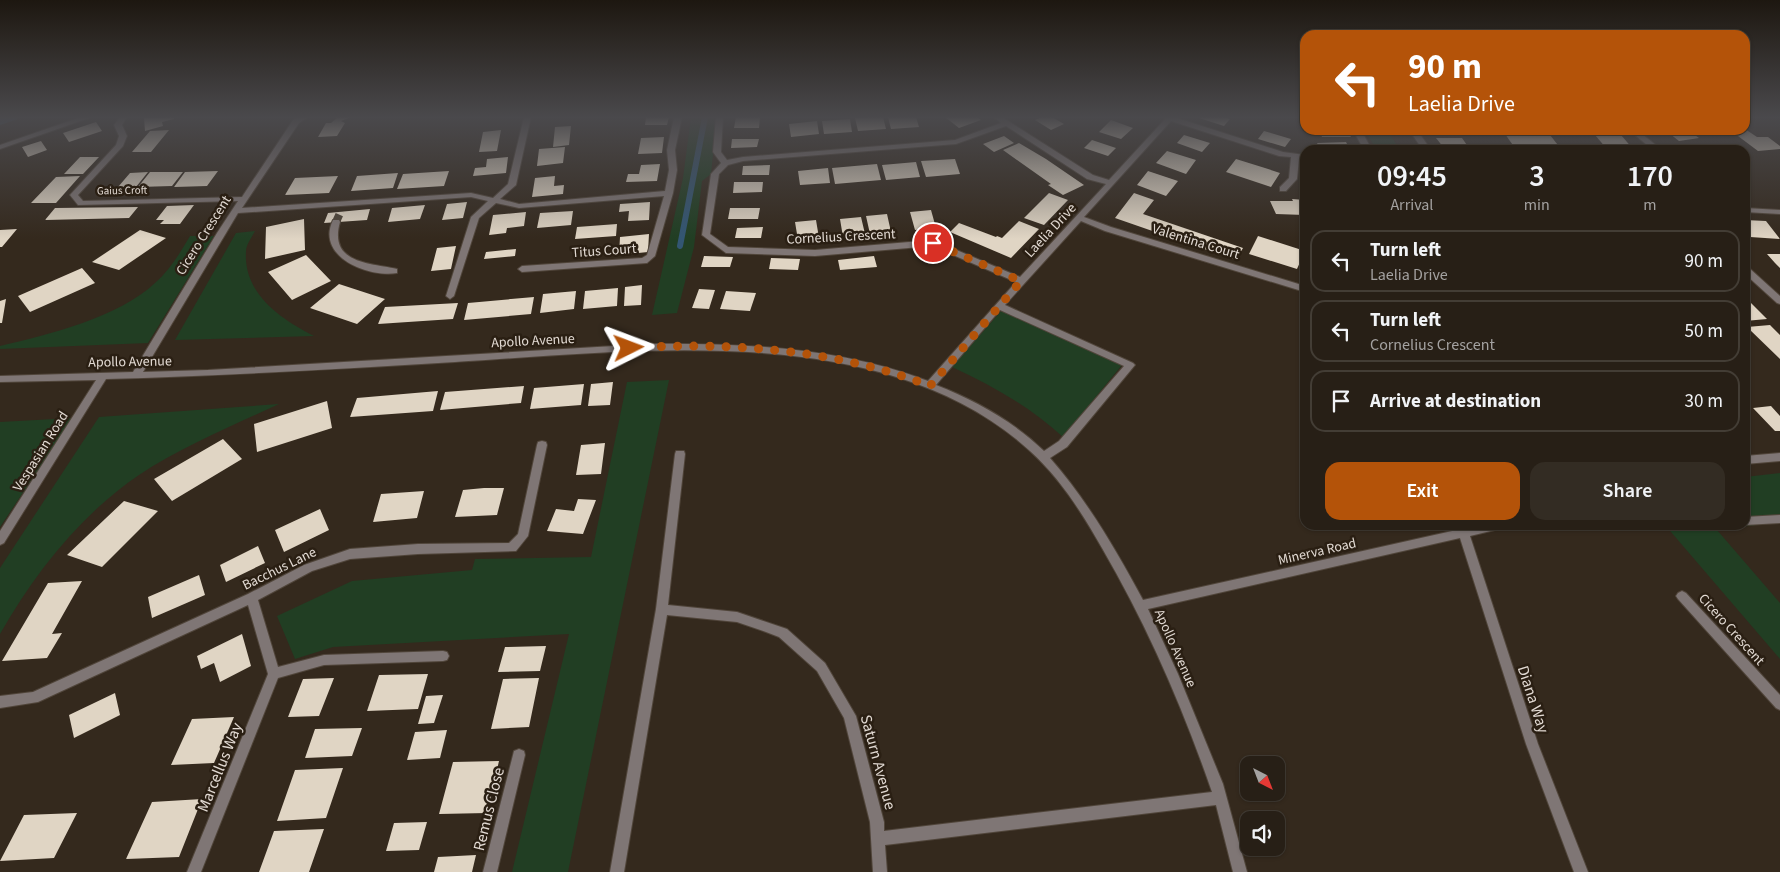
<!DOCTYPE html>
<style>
:root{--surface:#271f16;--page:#332c23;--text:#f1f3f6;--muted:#a4a2a1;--line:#433d35;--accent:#b45309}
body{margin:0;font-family:"Source Sans 3",sans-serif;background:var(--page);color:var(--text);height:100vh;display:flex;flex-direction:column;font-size:19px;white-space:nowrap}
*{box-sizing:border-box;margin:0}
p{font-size:16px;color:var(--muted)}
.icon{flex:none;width:28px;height:28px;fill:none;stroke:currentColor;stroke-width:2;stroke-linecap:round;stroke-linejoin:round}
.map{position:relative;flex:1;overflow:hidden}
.panel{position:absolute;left:1300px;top:145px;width:450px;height:385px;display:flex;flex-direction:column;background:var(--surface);border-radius:15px;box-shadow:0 1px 4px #0004,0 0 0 1px var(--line)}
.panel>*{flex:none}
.hud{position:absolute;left:1300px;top:30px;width:450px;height:105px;border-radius:15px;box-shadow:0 1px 4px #0004,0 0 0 1px var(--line);background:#b45309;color:#fff;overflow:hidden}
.needle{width:32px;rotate:138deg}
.fabs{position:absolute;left:1240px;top:756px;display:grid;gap:10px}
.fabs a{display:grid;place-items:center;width:45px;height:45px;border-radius:10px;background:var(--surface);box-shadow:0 1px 4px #0004,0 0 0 1px var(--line);font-size:25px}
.pin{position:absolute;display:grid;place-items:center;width:42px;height:42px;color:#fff;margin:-21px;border:2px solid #fff;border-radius:50%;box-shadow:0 1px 5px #0007}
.me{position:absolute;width:55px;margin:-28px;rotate:87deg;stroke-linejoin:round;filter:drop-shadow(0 0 4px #0008)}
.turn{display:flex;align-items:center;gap:18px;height:105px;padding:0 25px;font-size:22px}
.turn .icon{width:65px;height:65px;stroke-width:2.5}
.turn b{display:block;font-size:35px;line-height:42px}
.eta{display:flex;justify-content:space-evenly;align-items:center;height:85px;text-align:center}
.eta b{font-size:30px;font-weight:600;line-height:35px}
.button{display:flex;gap:10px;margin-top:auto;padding:10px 25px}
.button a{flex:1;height:58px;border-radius:15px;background:var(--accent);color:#fff;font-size:20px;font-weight:600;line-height:58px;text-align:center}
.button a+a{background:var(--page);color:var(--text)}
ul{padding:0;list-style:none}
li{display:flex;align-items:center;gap:15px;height:62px;margin:0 10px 8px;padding:0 15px;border:2px solid var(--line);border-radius:15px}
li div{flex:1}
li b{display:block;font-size:19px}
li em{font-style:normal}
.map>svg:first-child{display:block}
.green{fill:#213e23}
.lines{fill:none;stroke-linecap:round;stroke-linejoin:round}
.stream{stroke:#335673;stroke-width:6}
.building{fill:#e0d5c4}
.street-tunnel{stroke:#4e4438;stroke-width:8;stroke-dasharray:8 4;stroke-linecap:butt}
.street-casing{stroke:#50453a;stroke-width:2}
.street{fill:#7f7675;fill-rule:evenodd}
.route{stroke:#b45309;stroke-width:9;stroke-dasharray:0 16.2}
.labels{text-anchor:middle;stroke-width:5;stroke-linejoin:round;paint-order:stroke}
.far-street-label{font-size:11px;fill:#e2dad3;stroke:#2a1f13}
.street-label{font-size:14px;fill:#e2dad3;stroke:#2a1f13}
.near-street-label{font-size:16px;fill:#e2dad3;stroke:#2a1f13}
</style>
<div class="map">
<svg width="1780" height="872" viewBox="0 0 1780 872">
<rect width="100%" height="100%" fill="#34291d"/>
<!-- green -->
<path class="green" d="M691 117H717L711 174 702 181 694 247 677 313 652 315 683 178Z
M1364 130H1387L1400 150H1377Z
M255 231C252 237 246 245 246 251 243 294 281 319 314 336L175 340 236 233Z
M190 236H214L148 343 0 349V346C48 335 119 317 155 283 170 270 180 253 190 236Z
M1002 310 1122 365 1063 437C1030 407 993 386 952 367Z
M669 380 568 872H512L569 634 333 647 295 659 277 616 352 581 472 570 475 559 591 557 627 382Z
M279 404C232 426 183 446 139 475 80 515 35 573 0 634V568L99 417Z
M73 418 0 527V422Z
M1780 473V522L1717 530 1780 603V659L1665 525H1745V477Z"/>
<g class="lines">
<!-- stream -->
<path class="stream" d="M0 122 15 117
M680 246 705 117"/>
</g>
<!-- building -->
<path class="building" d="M174 117V119L162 122 163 126 145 131 144 118Z
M335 117H351L341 121 345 123 337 136 318 137 326 123H331L337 118Z
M646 117H669L667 125H645Z
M736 117H760L759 128H734Z
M869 117H883L886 129 858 131 855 118Z
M888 117H916L919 127 891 129Z
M945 117H977L981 120 959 128Z
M1042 117H1052L1064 124 1051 130 1035 120Z
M1201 117H1224L1230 119 1224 126 1199 118Z
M850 119 852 132 824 134 822 121Z
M1111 120 1133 128 1121 139 1099 132Z
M817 121 819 134 791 137 789 124Z
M96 122 102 131 69 142 63 133Z
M571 126 569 145 553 147 555 127Z
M1745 129 1757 137H1768L1780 146V149L1758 151 1730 130Z
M169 130 151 152H132L150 131Z
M501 130 497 151 479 152 483 132Z
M1319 130H1347L1351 137H1322Z
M1665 130H1688L1699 138 1679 141Z
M1264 131 1291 139 1285 147 1258 139Z
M1505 134 1550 135 1561 149 1515 148Z
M1184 135 1210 143 1202 152 1177 143Z
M1595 135H1621L1633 149H1607Z
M1004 136 1014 143 994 152 983 144Z
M664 137 662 153 638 154 641 138Z
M1436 138H1462L1469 148H1444Z
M732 139H759L757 147 731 148Z
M1092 140 1116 148 1108 156 1084 148Z
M41 141 47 150 28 157 22 147Z
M1346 142 1350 150H1321L1317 143Z
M1019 143 1046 159 1084 185 1063 195 1048 185 1051 184 1003 150Z
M565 147 563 163 537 166 539 149Z
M1167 151 1196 160 1186 174 1156 163Z
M80 157H99L83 174H64Z
M508 157 506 173 473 176 475 168 486 167 487 159Z
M955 159 960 174 926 177 921 161Z
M1236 159 1265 168 1280 173 1271 187 1226 172Z
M916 162 920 177 886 180 882 165Z
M660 164 657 181 626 182 628 174H639L641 165Z
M877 164 881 180 835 184 832 168Z
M770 165 769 175H742L743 166Z
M828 168 830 183 800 185 798 171Z
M218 171 207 186 174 187 185 172Z
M449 171 444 186 397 189 403 174Z
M1148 171 1178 181 1166 196 1137 185Z
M148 172 136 187H118L130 173Z
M150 172H183L172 186 138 187Z
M398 173 393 188 351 191 357 176Z
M80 176 56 203H31L56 177Z
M338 176 329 193 285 195 295 178Z
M555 176 554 186 564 185 563 194 532 197 535 178Z
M734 182H763L762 192 733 193Z
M1049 193 1068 200 1044 225 1024 218Z
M1134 193 1154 200 1143 214 1243 248 1236 260 1115 218Z
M1292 199 1305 200V215L1276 214 1270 201H1293Z
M467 202 463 218 442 220 447 204Z
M650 202 649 220 628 221 629 211 619 212 620 204Z
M194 205 180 224H160L164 220H156L167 206Z
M425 205 420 219 388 222 392 208Z
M138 207 129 218 45 220 55 208Z
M730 208H760L758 219H728Z
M370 209 367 220 324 223 328 213Z
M931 210 936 228 915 230 910 212Z
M573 211 571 225 537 228 540 213Z
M526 212 524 226 507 228 506 233 489 235 493 215Z
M887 214 891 232 870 234 866 216Z
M861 217 865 234 843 237 840 219Z
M304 219 305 250 265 259 266 227Z
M816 220 819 238 798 240 795 222Z
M1745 220 1766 221 1780 239 1750 237 1745 230Z
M1019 221 1039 229 1011 258 950 232 959 223 996 237 997 236 1002 238Z
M617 224 616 236 575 239 577 227Z
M763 227 761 238H735L737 228Z
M17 229 2 247H0V230Z
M140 230 166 238 119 270 92 262Z
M649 234 648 252 619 255 620 237Z
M1258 236 1305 251 1297 269 1249 254Z
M456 246 451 269 431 271 437 248Z
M516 249 515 256 484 259 486 252Z
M1767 254H1780V268L1775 263Z
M306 255 331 281 292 300 268 272Z
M704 256 733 257 730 267H701Z
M874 256 877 267 840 270 838 260Z
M771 258 800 259 798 270 769 269Z
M82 268 95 283 30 312 18 296Z
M339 284 385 299 357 324 310 308Z
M642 285 641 305 624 306 625 287Z
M618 288 617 306 583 309 585 291Z
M699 289 715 290 709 309 692 308Z
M576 291 574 309 540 313 543 294Z
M726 291 756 293 750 311 720 309Z
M534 297 531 314 464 320 468 303Z
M6 299 2 323H0V301Z
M1749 301 1767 319 1745 321V302Z
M458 303 453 319 378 324 385 307Z
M1770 325 1780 335V359L1747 327Z
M613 382 610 405 588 406 591 384Z
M584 384 581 405 530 409 534 388Z
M524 386 521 403 440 410 445 392Z
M438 391 433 411 350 417 357 398Z
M327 401 332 428 257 452 254 424Z
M1771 406 1780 416V431H1775L1753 408Z
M223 439 242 459 172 501 154 479Z
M605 443 601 474 576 475 581 445Z
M484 488H504L497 515 455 517 463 490Z
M424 491 417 518 373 522 381 494Z
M578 499 596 500 583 534 547 531 556 509 574 511Z
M124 501 158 511 102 567 67 555Z
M320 509 329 530 284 552 275 530Z
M258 546 265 563 226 582 220 565Z
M199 575 205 595 152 618 148 597Z
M82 581 52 634 62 633 47 658 2 661 48 583Z
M242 634 251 666 220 682 214 663 201 669 197 656Z
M546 646 540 671 498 672 505 647Z
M428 674 418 709 367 711 379 675Z
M334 678 319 716 288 717 303 679Z
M539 678 529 727 491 729 503 679Z
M115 693 120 715 74 738 69 715Z
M443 695 434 723 418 724 426 696Z
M234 717 214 763 171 765 192 719Z
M362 728 352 756 305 758 315 729Z
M447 730 440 758 407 760 415 732Z
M499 761 487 813 439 814 453 762Z
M343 768 326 818 277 821 295 770Z
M202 799 179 857 126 859 152 802Z
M77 813 54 858 0 861 24 815Z
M427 822 419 850 386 851 394 823Z
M324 829 309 872H259L274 831Z
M476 855 472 872H434L438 857Z"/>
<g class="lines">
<!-- street-tunnel -->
<path class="street-tunnel" d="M336 222 341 211"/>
<defs>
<path id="street" d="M81 117H92L0 149V145Z
M120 117H127L122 125 127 136 123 146 78 195 83 201 242 197 293 120 300 117H308L299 123 242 208 471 193 493 198 508 184 524 117H531L516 185 500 199 519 204 665 191 669 170 667 150 674 117H682L675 150 677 170 673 193 655 256 647 263 522 272 518 269 522 266 642 258 647 255 664 196 519 208 496 203 479 218 454 296 450 299 446 296 471 217 488 201 471 197 238 213 143 372 208 370 648 344C742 343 839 347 928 381L1016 282 932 246 815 256 726 253 702 235 711 174 721 163 713 152 716 117H723L721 152 727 160 743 157 955 140 1001 123 994 117H1002L1093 175 1109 180 1167 117H1174L1283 152 1305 155V159L1299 158 1297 179 1286 191H1280V187L1289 178 1291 157 1279 156 1171 121 1084 217 1111 227 1305 286V292L1105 231 1081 221 1005 305 1133 363 1135 365 1067 447 1050 458C1087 500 1116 550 1143 600L1479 525H1504L1503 528 1499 529 1470 536 1538 744 1588 872H1574L1526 744 1460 538 1148 609 1178 674 1223 784 1247 872H1233L1216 805 885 845 887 872H873L870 822 844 718 817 671 779 637 766 632 737 622 667 615 624 872H610L656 609 675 454 676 451H684L685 454 668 605 737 612 787 629 825 663 856 716 884 822V831L1212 792C1183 708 1147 625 1102 548 1082 513 1060 478 1030 451 885 318 635 351 455 362 338 369 222 376 106 379L4 543 0 545V531L96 380 0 382V376L133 372 217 233 238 201 78 205 70 195 116 145 119 136 114 125ZM1006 126 1087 179 1106 184 1020 277 933 240 815 250 728 247 710 234 719 174 728 165 743 161 956 144ZM1000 310 1124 366 1059 441 1044 451C1014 422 975 400 936 385Z
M1353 130H1361L1372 150H1364Z
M1409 130H1417L1431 150H1423Z
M1629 130H1637L1662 150H1653Z
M1745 208 1780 210V214L1745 212Z
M333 220H339L340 222C328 264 371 263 397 269V273C369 278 315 257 333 220Z
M1745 266 1748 267 1780 296V304L1777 303 1745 274Z
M542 441 546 442 547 445 528 536 516 551 418 554 350 559 312 571 258 600 278 667 324 655 443 651 447 652 449 656 447 660 443 661 324 665 278 678 201 872H187L268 674 248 605 38 702 0 708V696L33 692 248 594 304 565 350 549 418 544 509 543 518 534 537 445 538 442Z
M1780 453V461L1745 464V456Z
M1780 515V523L1745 525H1744L1745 517Z
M1682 591 1686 593 1780 695V710L1776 708 1678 599 1676 596 1678 593Z
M519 749 524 751 525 755 497 872H483L513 755 514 751Z"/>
</defs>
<!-- street casing -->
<use href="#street" class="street-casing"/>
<!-- street -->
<use href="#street" class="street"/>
</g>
<!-- sky -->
<linearGradient id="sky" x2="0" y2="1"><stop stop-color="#1d1710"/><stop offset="0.49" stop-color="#4a494c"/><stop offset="1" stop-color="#4a494c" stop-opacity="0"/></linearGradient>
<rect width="1780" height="239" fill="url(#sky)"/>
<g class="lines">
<!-- route -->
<path class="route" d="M629 348C729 342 836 349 930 386L1021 281 933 243"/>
</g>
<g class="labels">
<!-- far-street labels -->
<g class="far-street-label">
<text transform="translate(122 190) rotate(-1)" y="4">Gaius Croft</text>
</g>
<!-- street labels -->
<g class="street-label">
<text transform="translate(1050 230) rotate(-47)" y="5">Laelia Drive</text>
<text transform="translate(203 235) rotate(-58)" y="5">Cicero Crescent</text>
<text transform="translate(841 236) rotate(-3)" y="5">Cornelius Crescent</text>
<text transform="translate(1196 241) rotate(17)" y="5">Valentina Court</text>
<text transform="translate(604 250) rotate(-4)" y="5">Titus Court</text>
<text transform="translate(533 340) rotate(-3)" y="5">Apollo Avenue</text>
<text transform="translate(130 361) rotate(-1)" y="5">Apollo Avenue</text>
<text transform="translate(40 451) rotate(-58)" y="5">Vespasian Road</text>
<text transform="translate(1317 551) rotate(-13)" y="5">Minerva Road</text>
<text transform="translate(279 568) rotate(-26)" y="5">Bacchus Lane</text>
<text transform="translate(1732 629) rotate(48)" y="5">Cicero Crescent</text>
<text transform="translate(1176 648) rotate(66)" y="5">Apollo Avenue</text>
</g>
<!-- near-street labels -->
<g class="near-street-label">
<text transform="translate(1534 699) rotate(72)" y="6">Diana Way</text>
<text transform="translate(879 762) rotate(75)" y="6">Saturn Avenue</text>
<text transform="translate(219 767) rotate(-68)" y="6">Marcellus Way</text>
<text transform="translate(488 809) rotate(-76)" y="6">Remus Close</text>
</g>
</g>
</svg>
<div class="fabs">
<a><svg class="needle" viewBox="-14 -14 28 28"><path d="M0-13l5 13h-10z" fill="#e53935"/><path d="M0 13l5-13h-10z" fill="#a4a2a1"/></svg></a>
<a><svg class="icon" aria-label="sound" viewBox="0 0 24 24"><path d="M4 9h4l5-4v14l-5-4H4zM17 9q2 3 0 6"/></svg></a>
</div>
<div class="pin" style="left:933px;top:243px;background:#d93025"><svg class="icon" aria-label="arrive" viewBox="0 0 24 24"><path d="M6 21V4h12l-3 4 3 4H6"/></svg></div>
<svg class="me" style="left:629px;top:348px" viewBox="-20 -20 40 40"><path d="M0-17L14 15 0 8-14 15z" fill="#b45309" stroke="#fff" stroke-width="4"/></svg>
<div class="hud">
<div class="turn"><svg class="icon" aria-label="left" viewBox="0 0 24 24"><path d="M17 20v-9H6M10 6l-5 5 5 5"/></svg><div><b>90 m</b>Laelia Drive</div></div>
</div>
<section class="panel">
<div class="eta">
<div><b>09:45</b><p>Arrival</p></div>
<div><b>3</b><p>min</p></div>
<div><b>170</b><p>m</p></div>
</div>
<ul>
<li><svg class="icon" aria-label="left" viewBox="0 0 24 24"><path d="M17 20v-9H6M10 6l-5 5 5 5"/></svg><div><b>Turn left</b><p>Laelia Drive</p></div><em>90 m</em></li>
<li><svg class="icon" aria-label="left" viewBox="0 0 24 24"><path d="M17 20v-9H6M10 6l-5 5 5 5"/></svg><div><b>Turn left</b><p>Cornelius Crescent</p></div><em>50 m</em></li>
<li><svg class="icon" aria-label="arrive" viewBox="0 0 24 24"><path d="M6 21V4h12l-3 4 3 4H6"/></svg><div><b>Arrive at destination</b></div><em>30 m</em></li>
</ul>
<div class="button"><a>Exit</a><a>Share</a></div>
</section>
</div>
